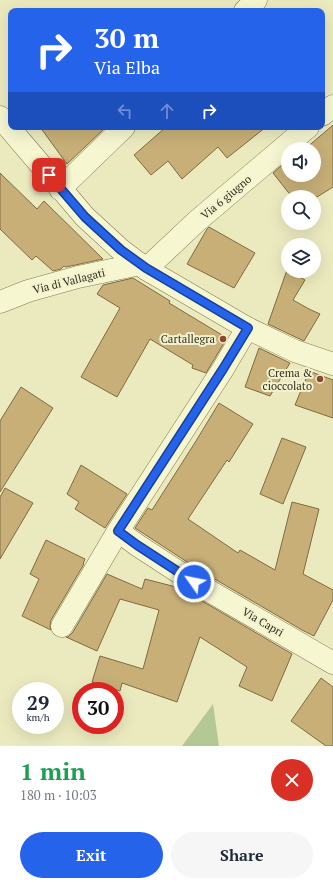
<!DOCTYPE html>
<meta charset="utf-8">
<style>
:root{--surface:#fff;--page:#f6f6f7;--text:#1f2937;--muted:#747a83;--accent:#2563eb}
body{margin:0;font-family:"PT Serif",serif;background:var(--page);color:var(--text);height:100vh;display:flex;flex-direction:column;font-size:15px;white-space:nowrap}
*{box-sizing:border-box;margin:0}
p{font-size:13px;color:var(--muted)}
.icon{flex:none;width:22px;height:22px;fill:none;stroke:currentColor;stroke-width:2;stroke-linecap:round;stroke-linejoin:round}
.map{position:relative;height:746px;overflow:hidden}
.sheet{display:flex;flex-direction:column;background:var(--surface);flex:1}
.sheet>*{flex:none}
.top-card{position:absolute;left:8px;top:8px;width:317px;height:122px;border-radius:8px;box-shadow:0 4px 16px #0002;background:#2563eb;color:#fff;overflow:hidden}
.buttons{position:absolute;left:281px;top:142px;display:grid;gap:8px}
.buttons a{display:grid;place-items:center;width:40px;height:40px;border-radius:50%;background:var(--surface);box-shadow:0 4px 16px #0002;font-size:20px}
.speed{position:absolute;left:12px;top:682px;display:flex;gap:8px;font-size:20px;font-weight:700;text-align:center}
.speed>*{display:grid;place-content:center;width:52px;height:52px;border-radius:50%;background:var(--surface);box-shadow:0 4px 16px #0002;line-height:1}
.speed small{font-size:10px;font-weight:400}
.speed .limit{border:6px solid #d22;background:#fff;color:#111}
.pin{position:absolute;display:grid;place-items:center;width:34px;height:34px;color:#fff;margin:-17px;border-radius:8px;box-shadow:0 2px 6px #0006}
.me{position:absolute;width:44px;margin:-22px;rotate:303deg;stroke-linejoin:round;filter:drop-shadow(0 0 3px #0008)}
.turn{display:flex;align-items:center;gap:14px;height:84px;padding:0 20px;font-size:18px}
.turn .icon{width:52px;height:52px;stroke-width:2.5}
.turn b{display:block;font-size:28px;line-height:34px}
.lanes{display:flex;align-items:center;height:38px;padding:0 20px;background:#0003;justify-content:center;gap:20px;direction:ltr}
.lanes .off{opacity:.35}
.round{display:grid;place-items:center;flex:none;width:42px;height:42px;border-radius:21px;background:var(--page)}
.head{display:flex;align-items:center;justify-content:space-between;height:68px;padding:0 20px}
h1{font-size:24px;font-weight:700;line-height:30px;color:#1e9e55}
.cta{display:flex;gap:8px;margin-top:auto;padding:8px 20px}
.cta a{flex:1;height:46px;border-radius:24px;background:var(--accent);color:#fff;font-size:16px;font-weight:700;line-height:46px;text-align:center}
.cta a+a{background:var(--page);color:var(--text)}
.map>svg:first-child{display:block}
.green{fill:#b3c894}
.building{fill:#c7af77;stroke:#806b40}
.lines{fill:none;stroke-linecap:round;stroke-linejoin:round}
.minor-casing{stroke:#827a58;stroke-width:23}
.tertiary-casing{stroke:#827a58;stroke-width:23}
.minor{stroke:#f6f6d1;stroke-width:22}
.tertiary{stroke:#f6f6d1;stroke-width:22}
.route-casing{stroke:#184099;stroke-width:10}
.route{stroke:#2563eb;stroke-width:7}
.poi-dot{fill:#8d472c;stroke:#f3f2ce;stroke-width:1.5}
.labels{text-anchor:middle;stroke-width:4;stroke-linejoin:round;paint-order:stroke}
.street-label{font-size:11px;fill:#322d1c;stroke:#f3f2ce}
.poi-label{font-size:11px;fill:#322d1c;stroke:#f3f2ce;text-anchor:end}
</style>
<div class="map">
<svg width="333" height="746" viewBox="0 0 333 746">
<rect width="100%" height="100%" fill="#ebeabf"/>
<!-- green -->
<path class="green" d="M213 704 219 746H182Z"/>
<!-- building -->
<path class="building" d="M333 125V187L317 197H292L273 173 288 160V175H314V149H305Z
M40 127H106L67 164Z
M166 127H266L227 158 218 147 182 179 168 161 151 175 134 155Z
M0 173 37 209 44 201 103 259 66 267 64 266 61 269 53 271 36 256 32 260 0 229Z
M209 227 255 253 234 288 187 264 207 229Z
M287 270 305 280 293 300 309 309 320 314 304 341 268 324Z
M133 278 170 301 169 303 227 338 206 373 192 368 193 365 150 339 117 397 81 377 120 308 97 294 103 285Z
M259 348 290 363 270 396 245 387Z
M309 371 333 380V418L295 405Z
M21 387 53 408 0 492V421Z
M219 403 253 424 229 462 227 460 188 519 238 553 240 550 275 570 292 502 319 509 303 574 333 590V600L314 636 302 630 201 571 135 528 148 508 152 510 196 441Z
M282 438 306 447 283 504 260 494Z
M81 465 127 494 105 528 75 509 79 502 67 494Z
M5 488 33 503 0 559V497Z
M46 540 85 559 83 564H84L51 620 50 626 51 630 22 616 39 579 30 574Z
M107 574 142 589 145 579 180 588 292 654 272 701 239 686 247 667 200 637 177 702 122 683 120 691 92 682 100 656 143 669 159 610 120 599 97 651 66 637H68L73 632Z
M321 678 333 687V746H326L291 721Z"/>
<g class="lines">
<defs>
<path id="minor" d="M245 11 256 0
M322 115 333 106
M60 189 124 127
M146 269 197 221 308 127
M0 302 28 291 78 277 140 264
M247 328 223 369 118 531 137 545 194 582 333 663
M62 626 118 531"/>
<path id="tertiary" d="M0 117 85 217 121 250 146 269 247 328 295 351 333 364"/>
</defs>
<!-- minor casing -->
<use href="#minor" class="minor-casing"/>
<!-- tertiary casing -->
<use href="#tertiary" class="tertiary-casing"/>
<!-- minor -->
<use href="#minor" class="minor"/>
<!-- tertiary -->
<use href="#tertiary" class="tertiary"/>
</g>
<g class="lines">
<defs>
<path id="route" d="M49 175 85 217 121 250 146 268 248 328 223 369 118 531 137 545 194 582"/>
</defs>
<!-- route casing -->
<use href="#route" class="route-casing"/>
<!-- route -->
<use href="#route" class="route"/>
</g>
<!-- markers -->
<g class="poi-dot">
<circle cx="223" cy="339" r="4"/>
<circle cx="320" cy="379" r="4"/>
</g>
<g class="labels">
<!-- street labels -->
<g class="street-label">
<text transform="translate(226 197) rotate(-40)" y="4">Via 6 giugno</text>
<text transform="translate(69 281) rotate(-14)" y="4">Via di Vallagati</text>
<text transform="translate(263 622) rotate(30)" y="4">Via Capri</text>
</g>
<!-- poi labels -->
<g class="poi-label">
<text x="215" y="343">Cartallegra</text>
<text x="312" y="377">Crema &amp;<tspan x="312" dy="13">cioccolato</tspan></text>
</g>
</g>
</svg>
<div class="buttons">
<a><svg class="icon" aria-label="sound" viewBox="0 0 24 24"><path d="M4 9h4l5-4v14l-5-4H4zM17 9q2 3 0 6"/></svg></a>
<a><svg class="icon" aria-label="search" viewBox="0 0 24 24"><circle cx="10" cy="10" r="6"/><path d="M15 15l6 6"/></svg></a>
<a><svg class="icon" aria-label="layers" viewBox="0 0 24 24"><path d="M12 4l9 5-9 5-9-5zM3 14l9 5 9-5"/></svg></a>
</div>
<div class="speed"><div>29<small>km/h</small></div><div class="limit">30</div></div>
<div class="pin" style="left:49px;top:175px;background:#d93025"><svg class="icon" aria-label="arrive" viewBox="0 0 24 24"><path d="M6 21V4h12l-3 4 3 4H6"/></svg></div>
<svg class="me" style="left:194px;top:582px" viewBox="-20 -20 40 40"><circle r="17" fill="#2563eb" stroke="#fff" stroke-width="3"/><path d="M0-11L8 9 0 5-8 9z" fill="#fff"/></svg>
<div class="top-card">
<div class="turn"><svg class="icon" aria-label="right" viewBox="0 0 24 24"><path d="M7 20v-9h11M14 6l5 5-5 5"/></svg><div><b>30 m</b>Via Elba</div></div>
<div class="lanes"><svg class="icon off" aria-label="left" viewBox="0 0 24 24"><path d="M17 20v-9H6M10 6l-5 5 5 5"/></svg><svg class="icon off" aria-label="ahead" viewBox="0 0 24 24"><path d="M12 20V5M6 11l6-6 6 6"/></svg><svg class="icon" aria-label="right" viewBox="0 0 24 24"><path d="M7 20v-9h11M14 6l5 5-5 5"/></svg></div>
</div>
</div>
<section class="sheet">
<div class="head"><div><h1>1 min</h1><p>180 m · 10:03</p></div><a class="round" style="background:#d93025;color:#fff"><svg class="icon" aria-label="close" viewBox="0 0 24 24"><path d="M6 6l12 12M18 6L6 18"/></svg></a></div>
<div class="cta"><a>Exit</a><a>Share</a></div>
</section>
